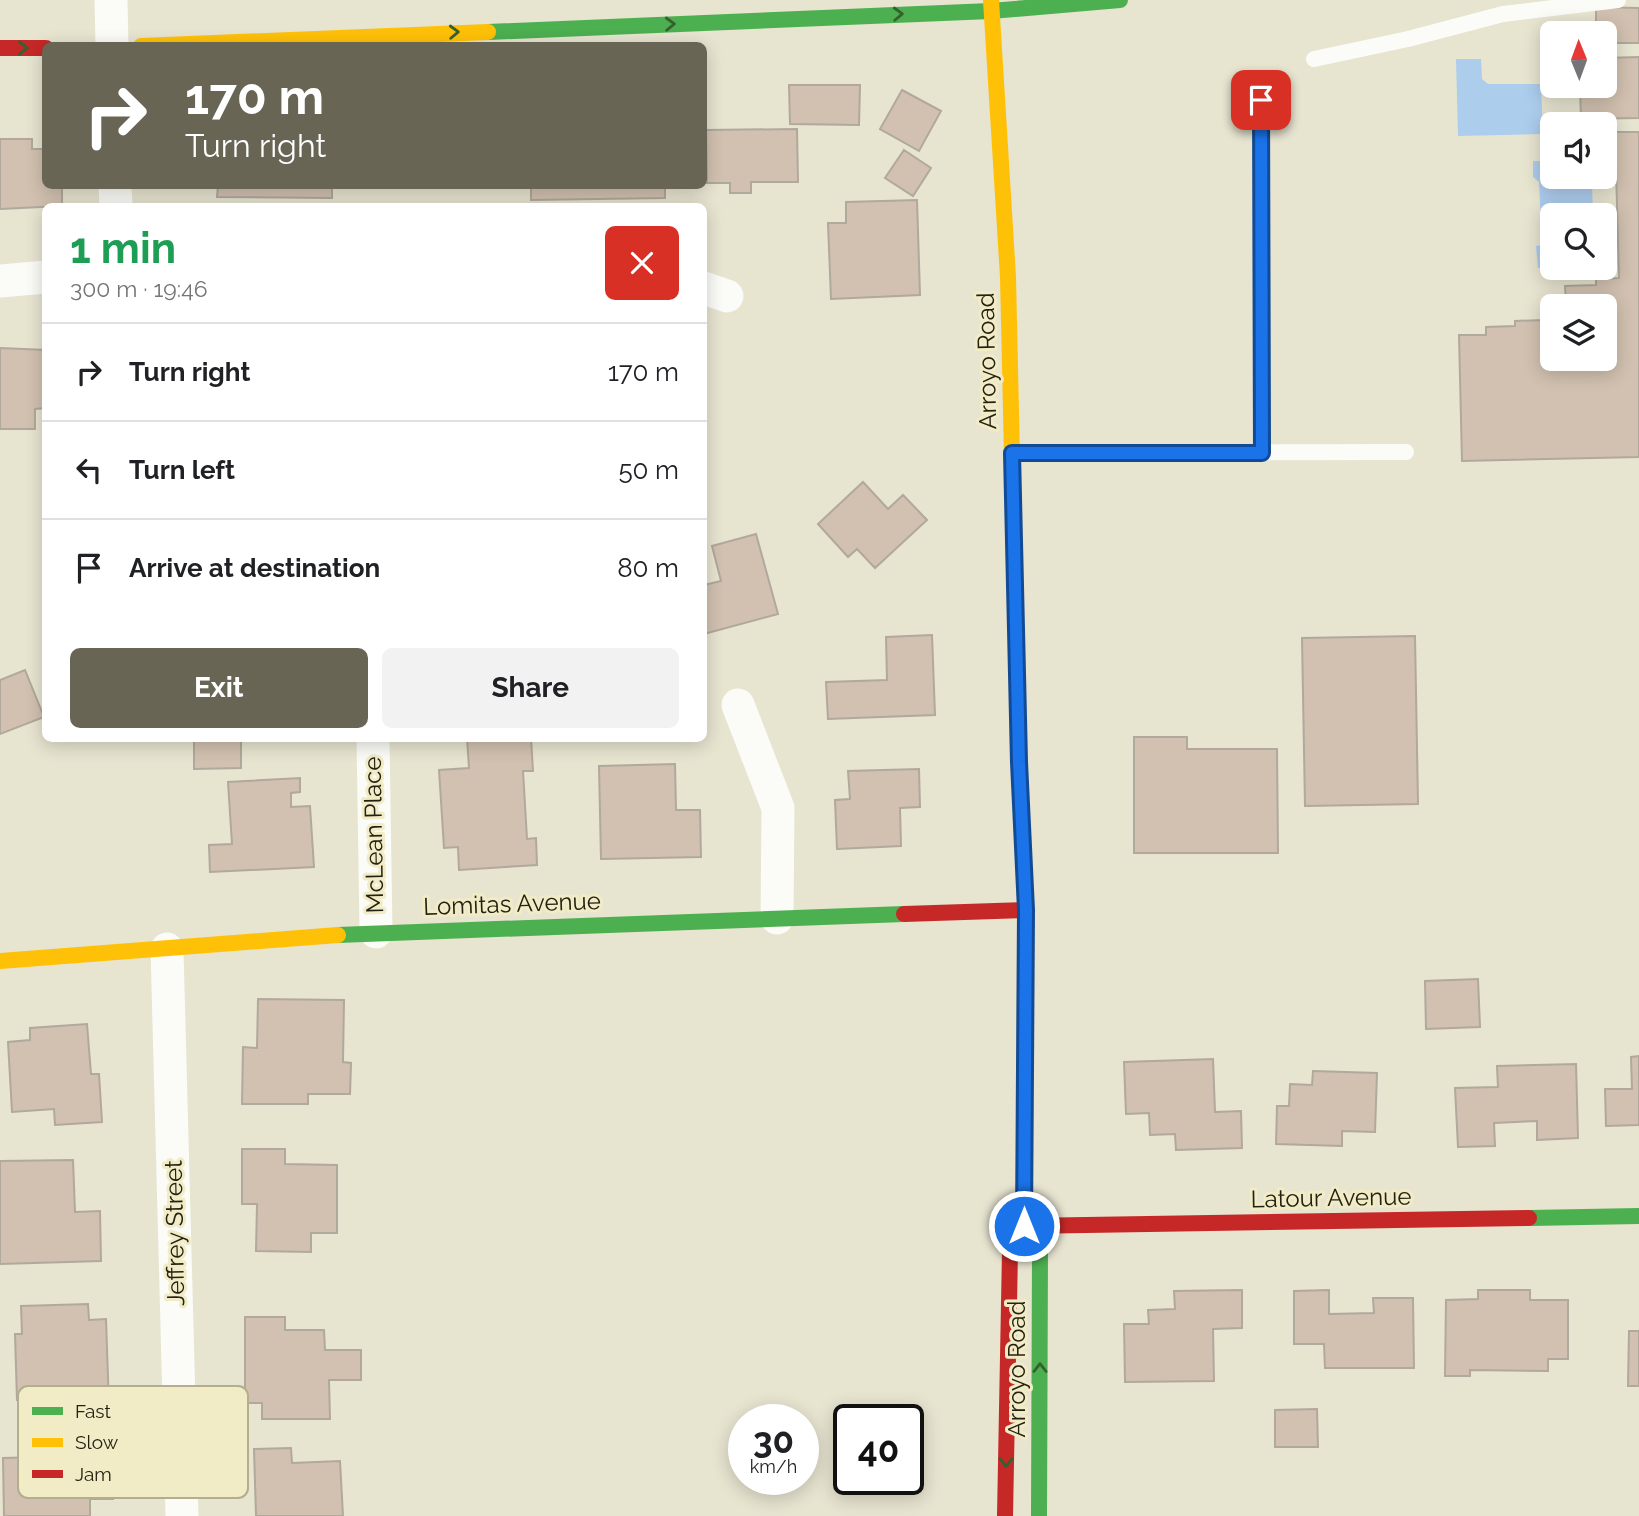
<!DOCTYPE html>
<meta charset="utf-8">
<style>
:root{--surface:#fff;--page:#f2f2f2;--text:#202124;--muted:#757577;--line:#e0e0e0;--accent:#686555}
body{margin:0;font-family:Raleway,sans-serif;background:var(--page);color:var(--text);height:100vh;display:flex;flex-direction:column;font-size:26px;white-space:nowrap}
*{box-sizing:border-box;margin:0}
p{font-size:23px;color:var(--muted)}
.icon{flex:none;width:38px;height:38px;fill:none;stroke:currentColor;stroke-width:2;stroke-linecap:round;stroke-linejoin:round}
.map{position:relative;flex:1;overflow:hidden}
.sheet{position:absolute;left:42px;top:203px;width:665px;height:539px;display:flex;flex-direction:column;background:var(--surface);border-radius:10px;box-shadow:0 4px 18px #0003}
.sheet>*{flex:none}
.banner{position:absolute;left:42px;top:42px;width:665px;height:147px;border-radius:10px;box-shadow:0 4px 18px #0003;background:#686555;color:#fff;overflow:hidden}
.needle{width:46px;rotate:359deg}
.tools{position:absolute;left:1540px;top:21px;display:grid;gap:14px}
.tools a{display:grid;place-items:center;width:77px;height:77px;border-radius:10px;background:var(--surface);box-shadow:0 4px 18px #0003;font-size:35px}
.speed{position:absolute;left:728px;top:1404px;display:flex;gap:14px;font-size:35px;font-weight:700;text-align:center}
.speed>*{display:grid;place-content:center;width:91px;height:91px;border-radius:50%;background:var(--surface);box-shadow:0 4px 18px #0003;line-height:1}
.speed small{font-size:18px;font-weight:400}
.speed .limit{border:4px solid #111;border-radius:10px;background:#fff;color:#111}
.pin{position:absolute;display:grid;place-items:center;width:60px;height:60px;color:#fff;margin:-30px;border-radius:14px;box-shadow:0 4px 10px #0006}
.me{position:absolute;width:77px;margin:-38px;rotate:0deg;stroke-linejoin:round;filter:drop-shadow(0 0 5px #0008)}
.turn{display:flex;align-items:center;gap:24px;height:147px;padding:0 28px;font-size:32px}
.turn .icon{width:91px;height:91px;stroke-width:2.5}
.turn b{display:block;font-size:49px;line-height:60px}
.round{display:grid;place-items:center;flex:none;width:74px;height:74px;border-radius:10px;background:var(--page)}
.head{display:flex;align-items:center;justify-content:space-between;height:119px;padding:0 28px}
h1{font-size:42px;font-weight:700;line-height:52px;color:#1e9e55}
.primary-button{display:flex;gap:14px;margin-top:auto;padding:14px 28px}
.primary-button a{flex:1;height:80px;border-radius:10px;background:var(--accent);color:#fff;font-size:28px;font-weight:700;line-height:80px;text-align:center}
.primary-button a+a{background:var(--page);color:var(--text)}
ul{padding:0;list-style:none}
li{display:flex;align-items:center;gap:21px;height:98px;padding:0 28px;border-top:2px solid var(--line)}
li div{flex:1}
li b{display:block;font-size:26px}
li em{font-style:normal}
.map>svg:first-child{display:block}
.water{fill:#adcded}
.building{fill:#d2c1b0;stroke:#b0a99c;stroke-width:2}
.lines{fill:none;stroke-linecap:round;stroke-linejoin:round}
.lane{stroke:#fbfbf8;stroke-width:16}
.street{stroke:#fbfbf8;stroke-width:33}
.fast{stroke:#4caf50;stroke-width:16}
.slow{stroke:#ffc107;stroke-width:16}
.jam{stroke:#c62828;stroke-width:16}
.oneway{stroke:#35612e}
.route-casing{stroke:#114b97;stroke-width:18}
.route{stroke:#1a73e8;stroke-width:12}
.labels{text-anchor:middle;stroke-width:6;stroke-linejoin:round;paint-order:stroke}
.street-label{font-size:24px;fill:#232113;stroke:#f1ebc6}
.key{fill:#f1ebc6;stroke:#b3ae90;stroke-width:2}
.key-label{font-size:19px;fill:#232113}
</style>
<div class="map">
<svg width="1639" height="1516" viewBox="0 0 1639 1516">
<rect width="100%" height="100%" fill="#e7e4d0"/>
<!-- water -->
<path class="water" d="M1456 59H1481L1482 79 1488 84H1541L1543 134 1458 136Z
M1533 161H1552V177H1601L1602 183 1592 184 1593 215H1552V268H1559H1538L1536 246 1542 245 1539 182 1533 177Z"/>
<!-- building -->
<path class="building" d="M1596 7 1639 8V43H1605V33H1596Z
M1639 57V118L1581 119 1580 86H1605V58Z
M789 85H860L859 125 790 124Z
M902 90 941 111 919 151 880 129Z
M797 129 798 182H751V193H730V183H707L706 130Z
M1615 132H1639V457L1462 461 1459 335H1486V327L1515 326V321L1543 320V315L1552 314V359H1605V306H1566L1565 286 1596 285V279L1619 278Z
M0 139H32V149H46V186H62V206L0 209Z
M904 150 931 168 913 196 885 178Z
M202 186H332V198L217 197 218 186Z
M531 186H665V198L531 200Z
M917 200 920 295 831 299 828 223H846V202Z
M0 348 46 350V408L35 409V429H0Z
M863 482 888 509 903 495 927 520 875 568 857 549 848 557 818 524Z
M756 534 778 614 704 634V585L721 581 712 546Z
M932 635 935 715 828 719 826 682 887 680 886 637Z
M1415 636 1418 804 1305 806 1302 638Z
M25 670 44 717 0 734V680Z
M1134 737H1187V749H1277L1278 853H1134Z
M194 738H241V768L194 769Z
M467 738H531L533 771H523L527 839 536 838 537 865 459 870 458 847 444 848 439 770 469 768Z
M675 764 676 810H700L701 857 601 859 599 766Z
M919 769 920 807 900 808 901 846 837 849 835 800 850 799 848 771Z
M300 778V792L291 793V807L310 806 314 867 210 872 209 845 232 844 228 782Z
M1478 979 1480 1027 1426 1029 1425 981Z
M258 999 344 1000 343 1062 351 1063 350 1094H308V1104H242L243 1047 257 1048Z
M87 1024 91 1074H99L102 1122 55 1125 54 1109 12 1112 8 1042 30 1040V1028Z
M1639 1056V1125L1606 1126 1605 1089H1632L1631 1057Z
M1213 1059 1215 1112 1241 1111 1242 1148 1176 1150 1175 1134 1150 1135 1149 1113 1126 1114 1124 1062Z
M1576 1064 1578 1138 1537 1140V1121L1494 1123 1495 1146 1458 1147 1455 1088 1498 1087 1497 1066Z
M1313 1071 1377 1073 1375 1132 1342 1131V1146L1276 1144 1277 1106H1289L1290 1084 1312 1085Z
M242 1149H285V1164L337 1165V1233H311V1252L256 1251 257 1204H242Z
M73 1160 75 1212 100 1211 101 1261 0 1264V1161Z
M1242 1290V1328L1213 1329 1214 1381 1125 1382 1124 1324H1149L1148 1310 1175 1309 1174 1291Z
M1329 1290V1314L1374 1313 1373 1298H1413L1414 1368H1325L1324 1344H1294V1291Z
M1478 1290H1530V1300H1568V1359H1548V1371L1470 1370V1376H1445L1446 1300 1478 1299Z
M88 1304 89 1320 106 1319 109 1407 49 1409V1399L17 1400 15 1334H22L21 1306Z
M245 1317H285V1330H324L325 1350H361V1380H329L330 1419H262V1403H245Z
M1629 1331H1639V1386H1628Z
M1317 1409 1318 1447H1275V1410Z
M112 1447 113 1499H90V1516H4L3 1458 46 1457V1448Z
M291 1448 292 1463 340 1461 343 1516H256L254 1449Z"/>
<g class="lines">
<!-- lane -->
<path class="lane" d="M1314 59 1408 39 1503 14 1618 0
M1261 100 1262 452
M1012 453 1406 452"/>
<!-- street -->
<path class="street" d="M111 0 112 46
M115 186 116 206
M0 281 46 277
M704 288 727 296
M738 705 778 808 777 918
M373 738 376 932
M167 949 182 1516"/>
<!-- fast -->
<path class="fast" d="M488 32 991 11 1120 0
M1013 501 1019 762 1026 910 1025 1072
M338 935 904 914
M1529 1218 1639 1216
M1024 1226 1040 1250 1039 1516"/>
<!-- slow -->
<path class="slow" d="M991 0 1008 277 1013 501
M141 46 488 32
M0 961 338 935"/>
<!-- jam -->
<path class="jam" d="M0 48H46
M904 914 1026 910
M1024 1226 1529 1218
M1005 1516 1010 1251 1024 1226 1025 1072"/>
</g>
<!-- one-way arrows -->
<defs><path id="oneway-chevron" d="M-2-3.5L2.5 0L-2 3.5" fill="none" stroke-width="1.6" stroke-linecap="round" stroke-linejoin="round" transform="scale(1.75)"/></defs>
<g class="oneway">
<use href="#oneway-chevron" transform="translate(898 14) rotate(-2)"/>
<use href="#oneway-chevron" transform="translate(670 24) rotate(-2)"/>
<use href="#oneway-chevron" transform="translate(454 32) rotate(-2)"/>
<use href="#oneway-chevron" transform="translate(23 48) rotate(-1)"/>
<use href="#oneway-chevron" transform="translate(1040 1368) rotate(-90)"/>
<use href="#oneway-chevron" transform="translate(1006 1462) rotate(91)"/>
</g>
<g class="lines">
<defs>
<path id="route" d="M1024 1226 1026 910 1019 762 1012 453H1262L1261 100"/>
</defs>
<!-- route casing -->
<use href="#route" class="route-casing"/>
<!-- route -->
<use href="#route" class="route"/>
</g>
<g class="labels">
<!-- street labels -->
<g class="street-label">
<text transform="translate(987 361) rotate(-91)" y="8">Arroyo Road</text>
<text transform="translate(374 835) rotate(-91)" y="8">McLean Place</text>
<text transform="translate(512 904) rotate(-2)" y="8">Lomitas Avenue</text>
<text transform="translate(1331 1198) rotate(-1)" y="8">Latour Avenue</text>
<text transform="translate(175 1233) rotate(-91)" y="8">Jeffrey Street</text>
<text transform="translate(1017 1369) rotate(-90)" y="8">Arroyo Road</text>
</g>
</g>
<!-- legend -->
<rect x="18" y="1386" width="230" height="112" rx="10" class="key"/>
<rect x="32" y="1407" width="31" height="8" fill="#4caf50"/>
<rect x="32" y="1438" width="31" height="9" fill="#ffc107"/>
<rect x="32" y="1470" width="31" height="8" fill="#c62828"/>
<g class="key-label">
<text x="75" y="1418">Fast</text>
<text x="75" y="1449">Slow</text>
<text x="75" y="1481">Jam</text>
</g>
</svg>
<div class="tools">
<a><svg class="needle" viewBox="-14 -14 28 28"><path d="M0-13l5 13h-10z" fill="#e53935"/><path d="M0 13l5-13h-10z" fill="#757577"/></svg></a>
<a><svg class="icon" aria-label="sound" viewBox="0 0 24 24"><path d="M4 9h4l5-4v14l-5-4H4zM17 9q2 3 0 6"/></svg></a>
<a><svg class="icon" aria-label="search" viewBox="0 0 24 24"><circle cx="10" cy="10" r="6"/><path d="M15 15l6 6"/></svg></a>
<a><svg class="icon" aria-label="layers" viewBox="0 0 24 24"><path d="M12 4l9 5-9 5-9-5zM3 14l9 5 9-5"/></svg></a>
</div>
<div class="speed"><div>30<small>km/h</small></div><div class="limit">40</div></div>
<div class="pin" style="left:1261px;top:100px;background:#d93025"><svg class="icon" aria-label="arrive" viewBox="0 0 24 24"><path d="M6 21V4h12l-3 4 3 4H6"/></svg></div>
<svg class="me" style="left:1024px;top:1226px" viewBox="-20 -20 40 40"><circle r="17" fill="#1a73e8" stroke="#fff" stroke-width="3"/><path d="M0-11L8 9 0 5-8 9z" fill="#fff"/></svg>
<div class="banner">
<div class="turn"><svg class="icon" aria-label="right" viewBox="0 0 24 24"><path d="M7 20v-9h11M14 6l5 5-5 5"/></svg><div><b>170 m</b>Turn right</div></div>
</div>
<section class="sheet">
<div class="head"><div><h1>1 min</h1><p>300 m · 19:46</p></div><a class="round" style="background:#d93025;color:#fff"><svg class="icon" aria-label="close" viewBox="0 0 24 24"><path d="M6 6l12 12M18 6L6 18"/></svg></a></div>
<ul>
<li><svg class="icon" aria-label="right" viewBox="0 0 24 24"><path d="M7 20v-9h11M14 6l5 5-5 5"/></svg><div><b>Turn right</b></div><em>170 m</em></li>
<li><svg class="icon" aria-label="left" viewBox="0 0 24 24"><path d="M17 20v-9H6M10 6l-5 5 5 5"/></svg><div><b>Turn left</b></div><em>50 m</em></li>
<li><svg class="icon" aria-label="arrive" viewBox="0 0 24 24"><path d="M6 21V4h12l-3 4 3 4H6"/></svg><div><b>Arrive at destination</b></div><em>80 m</em></li>
</ul>
<div class="primary-button"><a>Exit</a><a>Share</a></div>
</section>
</div>
